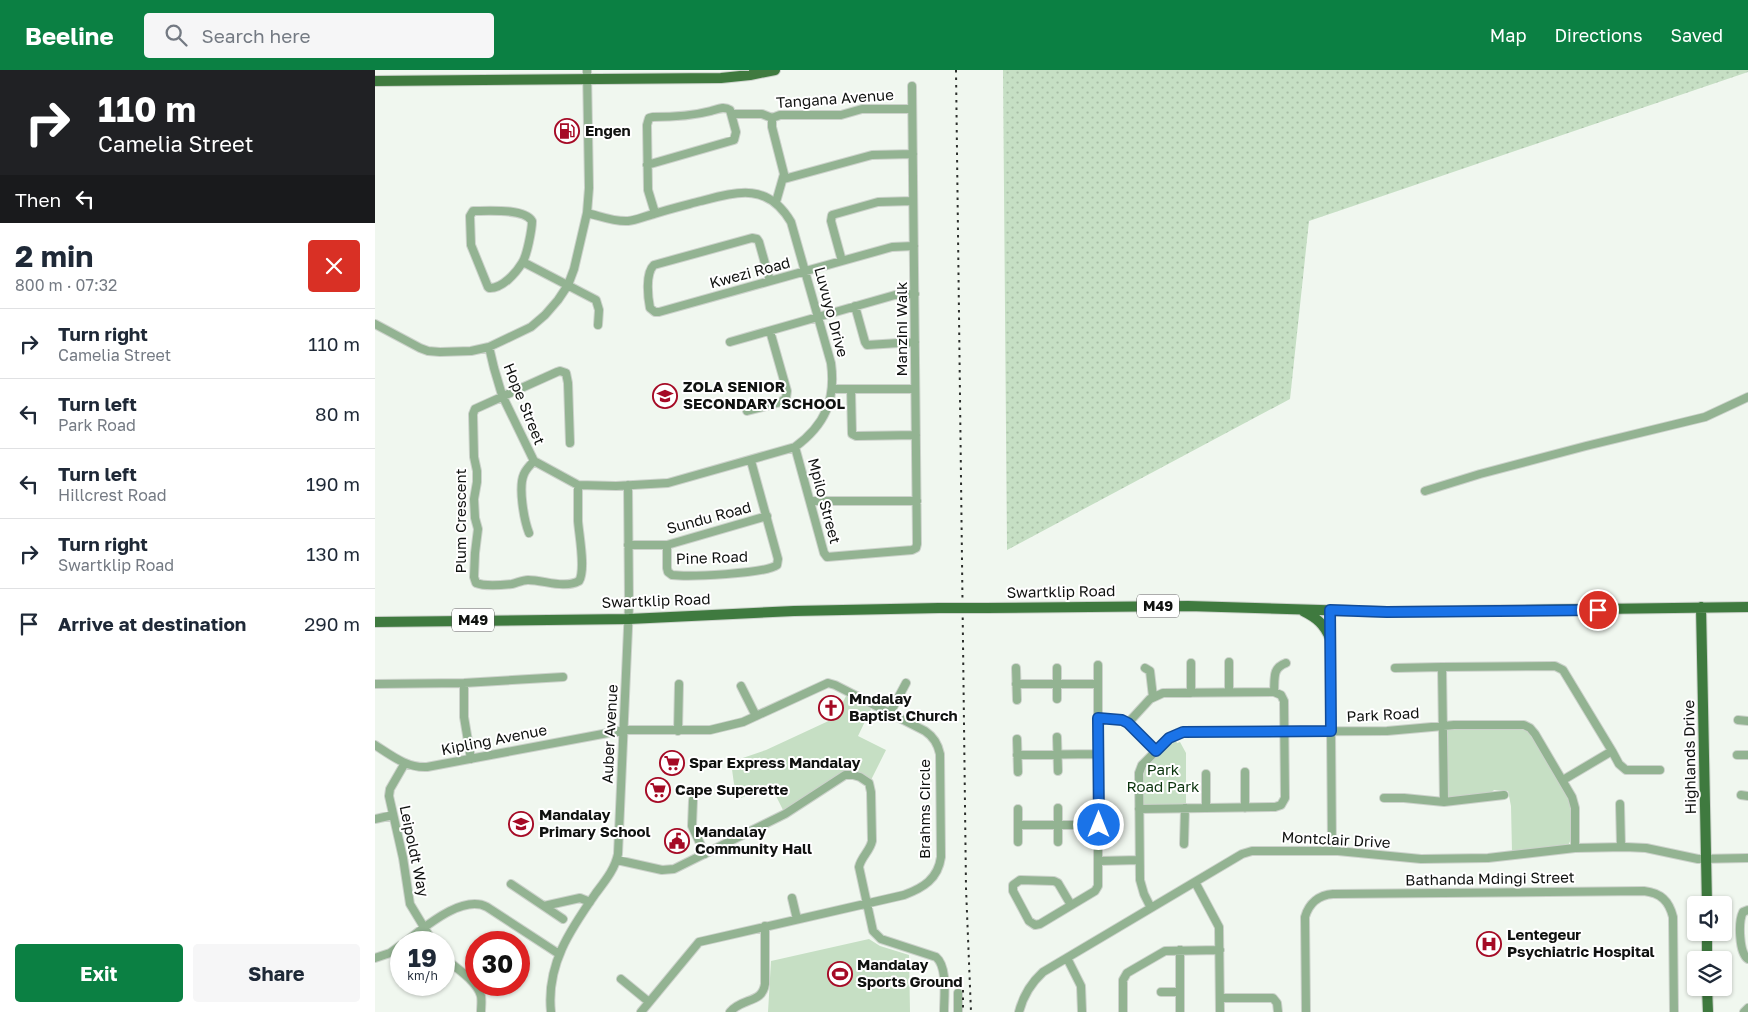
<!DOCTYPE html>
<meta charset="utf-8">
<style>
:root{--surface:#fff;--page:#f6f6f7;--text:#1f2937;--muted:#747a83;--line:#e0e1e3;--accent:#0b8043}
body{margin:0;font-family:"Golos Text",sans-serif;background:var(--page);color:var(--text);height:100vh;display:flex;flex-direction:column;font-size:19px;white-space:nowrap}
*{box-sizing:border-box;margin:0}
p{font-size:16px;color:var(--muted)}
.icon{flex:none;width:28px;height:28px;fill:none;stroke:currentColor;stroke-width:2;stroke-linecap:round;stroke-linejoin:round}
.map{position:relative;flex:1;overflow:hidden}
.details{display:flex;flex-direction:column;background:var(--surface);width:375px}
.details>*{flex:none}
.hud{background:#202124;color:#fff;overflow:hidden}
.fabs{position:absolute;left:1312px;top:826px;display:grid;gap:10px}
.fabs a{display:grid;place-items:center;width:45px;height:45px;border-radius:5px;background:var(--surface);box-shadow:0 1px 4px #0004;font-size:25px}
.speed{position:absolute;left:15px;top:861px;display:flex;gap:10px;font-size:25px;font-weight:700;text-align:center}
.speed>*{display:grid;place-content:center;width:65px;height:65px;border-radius:50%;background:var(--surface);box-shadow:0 1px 4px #0004;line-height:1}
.speed small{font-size:12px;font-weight:400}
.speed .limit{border:8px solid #d22;background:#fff;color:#111}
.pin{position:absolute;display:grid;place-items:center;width:42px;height:42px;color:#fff;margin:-21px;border:2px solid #fff;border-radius:50%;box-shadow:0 1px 5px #0007}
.me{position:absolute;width:55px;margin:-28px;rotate:0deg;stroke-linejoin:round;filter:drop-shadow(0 0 4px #0008)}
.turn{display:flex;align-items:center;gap:18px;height:105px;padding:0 15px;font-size:22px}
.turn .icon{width:65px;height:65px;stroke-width:2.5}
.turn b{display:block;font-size:35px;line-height:42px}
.then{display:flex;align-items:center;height:48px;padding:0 15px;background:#0003;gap:10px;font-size:19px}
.round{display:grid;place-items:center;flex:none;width:52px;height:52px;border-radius:5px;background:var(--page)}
.overview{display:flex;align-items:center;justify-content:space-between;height:85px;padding:0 15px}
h1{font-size:30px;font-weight:700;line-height:38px}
.button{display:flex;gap:10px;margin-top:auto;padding:10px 15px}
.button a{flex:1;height:58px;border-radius:5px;background:var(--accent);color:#fff;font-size:20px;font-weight:700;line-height:58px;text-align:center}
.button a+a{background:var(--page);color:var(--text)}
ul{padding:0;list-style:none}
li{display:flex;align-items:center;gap:15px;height:70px;padding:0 15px;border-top:1px solid var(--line)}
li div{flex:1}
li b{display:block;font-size:19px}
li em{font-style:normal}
header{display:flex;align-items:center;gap:30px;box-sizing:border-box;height:70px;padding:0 25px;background:var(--accent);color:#fff}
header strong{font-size:24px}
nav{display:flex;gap:28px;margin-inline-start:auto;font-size:18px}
.search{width:350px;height:45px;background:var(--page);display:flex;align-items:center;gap:12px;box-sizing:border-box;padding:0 18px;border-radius:5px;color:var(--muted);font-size:19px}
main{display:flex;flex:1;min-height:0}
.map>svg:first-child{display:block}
.grass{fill:url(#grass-dots)}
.green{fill:#c6dfc4}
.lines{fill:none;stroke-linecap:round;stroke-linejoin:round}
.minor-casing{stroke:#ccd2cb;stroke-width:10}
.major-casing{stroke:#ccd2cb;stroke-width:12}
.minor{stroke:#93b392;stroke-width:8}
.major{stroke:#3f7a3f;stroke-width:10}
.rail{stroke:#2b2e2b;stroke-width:2;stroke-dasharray:2.5 5;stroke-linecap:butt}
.major-bridge-casing{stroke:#ccd2cb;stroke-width:12;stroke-linecap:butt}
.major-bridge{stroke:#3f7a3f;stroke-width:10}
.route-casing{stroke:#114b97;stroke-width:12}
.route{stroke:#1a73e8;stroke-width:9}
.labels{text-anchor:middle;stroke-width:4;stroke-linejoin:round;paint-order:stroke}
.shield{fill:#fff;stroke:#585958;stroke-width:1}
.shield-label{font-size:14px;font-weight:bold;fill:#101210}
.street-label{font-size:15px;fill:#101210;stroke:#fff}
.poi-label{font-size:15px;font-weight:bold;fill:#101210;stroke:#fff;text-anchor:start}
.park-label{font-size:15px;fill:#0b340d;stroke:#fff}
</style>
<header>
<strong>Beeline</strong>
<div class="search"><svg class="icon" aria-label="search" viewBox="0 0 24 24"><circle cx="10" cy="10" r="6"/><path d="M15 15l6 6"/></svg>Search here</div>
<nav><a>Map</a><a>Directions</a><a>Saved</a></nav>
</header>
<main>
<section class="details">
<div class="hud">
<div class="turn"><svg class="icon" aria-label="right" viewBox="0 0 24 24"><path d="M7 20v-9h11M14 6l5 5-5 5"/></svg><div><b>110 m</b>Camelia Street</div></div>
<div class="then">Then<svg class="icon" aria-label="left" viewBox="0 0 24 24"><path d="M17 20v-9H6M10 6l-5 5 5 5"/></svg></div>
</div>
<div class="overview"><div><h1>2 min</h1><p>800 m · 07:32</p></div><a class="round" style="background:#d93025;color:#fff"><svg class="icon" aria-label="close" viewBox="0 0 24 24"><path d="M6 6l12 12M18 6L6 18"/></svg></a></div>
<ul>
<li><svg class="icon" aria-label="right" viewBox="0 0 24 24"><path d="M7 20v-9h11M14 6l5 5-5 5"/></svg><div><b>Turn right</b><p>Camelia Street</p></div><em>110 m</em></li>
<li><svg class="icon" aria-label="left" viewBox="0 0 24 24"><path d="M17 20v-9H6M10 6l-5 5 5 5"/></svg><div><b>Turn left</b><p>Park Road</p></div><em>80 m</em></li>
<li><svg class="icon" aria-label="left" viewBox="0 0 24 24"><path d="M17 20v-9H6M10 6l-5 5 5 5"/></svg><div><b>Turn left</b><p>Hillcrest Road</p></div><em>190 m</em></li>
<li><svg class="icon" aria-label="right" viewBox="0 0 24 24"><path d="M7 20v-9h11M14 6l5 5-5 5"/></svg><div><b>Turn right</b><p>Swartklip Road</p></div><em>130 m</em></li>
<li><svg class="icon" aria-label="arrive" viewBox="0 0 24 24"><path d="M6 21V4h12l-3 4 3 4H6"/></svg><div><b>Arrive at destination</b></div><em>290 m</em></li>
</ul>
<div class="button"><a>Exit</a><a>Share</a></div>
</section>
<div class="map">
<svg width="1373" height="942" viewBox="0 0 1373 942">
<defs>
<pattern id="grass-dots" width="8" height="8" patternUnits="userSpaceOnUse" patternTransform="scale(1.25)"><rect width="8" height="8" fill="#c6dfc4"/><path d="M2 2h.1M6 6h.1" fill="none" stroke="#a9bea7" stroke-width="1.8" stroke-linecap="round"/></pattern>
</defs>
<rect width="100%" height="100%" fill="#f0f7ef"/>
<!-- grass -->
<path class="grass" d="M628 0H1373V2L934 151 915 329 632 480Z"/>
<!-- green -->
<path class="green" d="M472 624 497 637 483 666 511 680 496 710 480 702 466 703 409 742 395 714 366 728 359 714 356 692 391 680 460 648Z
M1147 657 1155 662 1194 728C1197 738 1200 767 1193 775L1137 782 1136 736 1133 721 1119 720 1115 724 1076 729 1071 724 1072 660 1074 658Z
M799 667 802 673 805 672 811 683V736H770L768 735 767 699Z
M494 869 505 876 534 885 535 942H393L396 891Z"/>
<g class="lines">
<defs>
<path id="minor" d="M357 44H387L397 48 405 45H466L487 39H537
M397 48V57L409 104 401 132
M272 95 359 70 361 62 355 40C349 36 343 39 336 41 317 46 298 47 278 47L274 48 272 55 273 120 280 143
M409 109 497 85 538 84
M98 141C112 141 149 138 157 151 157 159 152 186 147 193 141 203 127 219 114 218L113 217 96 175 95 146Z
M467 191 456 151 457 145 503 132 538 131
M148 192 221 230 224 240 223 255
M395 211 384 172 382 169 377 168 279 195C270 203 273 228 275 238L280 242H284L517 177 539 176
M480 236 490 272 492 275 540 272
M0 254 45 278 53 281 65 282 96 281 114 277 156 257 170 245 183 230 193 215 199 199 212 143 214 118 212 0
M355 272 520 225 540 224
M114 277 119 298 127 325 159 391 203 415 241 416 293 413 420 377C450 355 461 330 456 293L416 152C393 113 364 121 326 131 311 135 294 139 279 144 270 146 262 150 253 151 239 152 225 146 212 143
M458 319H540
M476 320 477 364 481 366 541 365
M372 341 406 332 411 328 412 321 395 261
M195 373 193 313 191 303 185 301 182 302 100 339 98 344 99 387 102 401V412L99 429 100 448 103 459 100 483 99 507 101 513C111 517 127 515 137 514 142 513 147 510 153 510 169 510 189 519 204 511 211 500 204 465 203 451 203 439 203 427 203 415
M420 377 449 483 452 487 537 480 541 478 542 474 537 16
M1050 421 1105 404 1211 376 1330 347 1373 327
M435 431H542
M154 463C149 450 143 417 149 404 151 399 155 395 159 391
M253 475H292L392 446
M292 475V498L293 502 297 505C313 507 390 504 402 495L403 489 376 391
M955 540 957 780
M854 592V622
M816 593V623
M641 598 642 630
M682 598V629
M770 598 775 601 778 627
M1020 598 1067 597
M89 613V647L96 689
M0 614 89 613 188 607
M641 614H723
M366 616 381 646
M899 622C900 608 897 598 911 593
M515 643 531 613
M723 648 747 650 753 653 781 681
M1363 650 1373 651
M753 653 775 629 788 623 899 622 906 625 909 631 910 728 906 735 900 737 764 739
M303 661 304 614
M682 667 683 701
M642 669 643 702
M0 675C17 686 32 698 52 697L249 660H335L368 652 453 613 460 615 550 661C559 667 563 674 565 684L566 787C563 809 548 818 529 825L324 872 266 942
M1237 681 1244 694 1251 700H1285
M642 685 723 684
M1362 685H1373
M30 693 15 719 14 726 28 788 35 834 58 872
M870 702V738
M1366 725 1373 726
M1009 728H1029L1069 732 1129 725
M318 730 317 756 330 784
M1069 732 1067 597 1180 596 1188 600 1237 681 1188 710
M1245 734 1246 777
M683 738V772
M831 738V704
M643 739V772
M0 749 18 745
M643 755H724
M809 774 810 738
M242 790 287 800 299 799 410 744 470 705H478L485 707 494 713 496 722 497 771C495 781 486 787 484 797L498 861 506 869 561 887C573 897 569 927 569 942
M724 791 764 790
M820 812 844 857 845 942
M136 814 188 849
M417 828 422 849
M696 835 683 813 679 811 645 810 638 815V821L654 851 660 855 665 854 720 821 723 816V595
M169 836 205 828 215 832
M776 838 769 824 765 810 764 703 767 695 794 668 808 662 1012 661 1079 655H1149L1155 658 1160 664 1197 727 1200 738V778
M1373 840 1368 842C1363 852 1364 883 1373 889
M30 872C49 858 87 824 112 837L184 884
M805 880V942
M0 888 15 883 26 875
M69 888C80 897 102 911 106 926 107 931 106 937 106 942
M692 888 706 916 707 942
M246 909 274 932
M786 922H805
M583 923V942
M845 928H898L902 933 903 942
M176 942C171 895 195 860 221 823 230 811 240 799 243 784L254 536 253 415
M355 942C368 927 387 934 390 914V856
M644 942C648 926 656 913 668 902L867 784 877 781H963L1046 789 1113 788 1200 778 1250 777 1271 778 1323 789 1373 788
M748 942V910L752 903 790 881 845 880
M931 942 930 847C934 833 944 825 958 824L1269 821C1286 823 1294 831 1298 847L1299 942
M1369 942 1373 938"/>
<path id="major" d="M0 11 346 8 375 5 400 0
M1326 537 1332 835
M611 538 813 536 1012 542 1373 537
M928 541C942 548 949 554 955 568
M0 552 254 549 419 541 564 538
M1332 862V890
M1332 918 1333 942"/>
</defs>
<!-- minor casing -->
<use href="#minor" class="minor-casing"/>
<!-- major casing -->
<use href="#major" class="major-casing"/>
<!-- minor -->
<use href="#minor" class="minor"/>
<!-- major -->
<use href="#major" class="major"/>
<!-- rail -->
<path class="rail" d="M581 0 591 818 596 942
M588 920V942"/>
<defs>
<path id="major-bridge" d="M564 538H611"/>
</defs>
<!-- major-bridge casing -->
<use href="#major-bridge" class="major-bridge-casing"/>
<!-- major-bridge -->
<use href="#major-bridge" class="major-bridge"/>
</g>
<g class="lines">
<defs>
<path id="route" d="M724 755 723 648 747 650 753 653 781 681 794 668 808 662 956 661 955 540 1012 542 1223 540"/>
</defs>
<!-- route casing -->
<use href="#route" class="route-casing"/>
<!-- route -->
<use href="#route" class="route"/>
</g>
<!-- icons -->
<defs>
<symbol id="fuel-ring" viewBox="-11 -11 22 22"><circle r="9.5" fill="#fff" stroke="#a50a25" stroke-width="1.5"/><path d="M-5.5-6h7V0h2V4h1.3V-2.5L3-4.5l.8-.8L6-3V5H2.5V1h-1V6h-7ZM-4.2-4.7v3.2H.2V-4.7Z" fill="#a50a25"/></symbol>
<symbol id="school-ring" viewBox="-11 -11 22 22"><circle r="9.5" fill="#fff" stroke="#a50a25" stroke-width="1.5"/><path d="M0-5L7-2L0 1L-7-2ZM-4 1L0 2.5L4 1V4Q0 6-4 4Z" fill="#a50a25"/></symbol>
<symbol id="church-ring" viewBox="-11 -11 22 22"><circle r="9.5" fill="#fff" stroke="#a50a25" stroke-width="1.5"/><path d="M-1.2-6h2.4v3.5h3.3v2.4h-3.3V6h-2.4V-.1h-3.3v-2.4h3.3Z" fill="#a50a25"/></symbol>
<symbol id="supermarket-ring" viewBox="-11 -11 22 22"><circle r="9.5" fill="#fff" stroke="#a50a25" stroke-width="1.5"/><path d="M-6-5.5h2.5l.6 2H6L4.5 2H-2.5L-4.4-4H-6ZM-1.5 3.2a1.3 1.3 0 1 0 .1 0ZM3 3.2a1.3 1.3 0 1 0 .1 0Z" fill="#a50a25"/></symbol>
<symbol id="civic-ring" viewBox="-11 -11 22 22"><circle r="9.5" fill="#fff" stroke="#a50a25" stroke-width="1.5"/><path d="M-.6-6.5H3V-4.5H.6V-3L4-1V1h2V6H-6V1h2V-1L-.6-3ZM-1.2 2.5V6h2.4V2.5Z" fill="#a50a25"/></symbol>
<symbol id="hospital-ring" viewBox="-11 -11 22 22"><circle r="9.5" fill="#fff" stroke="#a50a25" stroke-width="1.5"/><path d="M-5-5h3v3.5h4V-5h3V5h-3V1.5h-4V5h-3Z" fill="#a50a25"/></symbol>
<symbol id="stadium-ring" viewBox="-11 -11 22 22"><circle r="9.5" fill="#fff" stroke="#a50a25" stroke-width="1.5"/><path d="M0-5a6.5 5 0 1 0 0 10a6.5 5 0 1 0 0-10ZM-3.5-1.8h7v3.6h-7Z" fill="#a50a25"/></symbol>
</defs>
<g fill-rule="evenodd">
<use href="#fuel-ring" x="178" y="47" width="28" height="28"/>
<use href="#school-ring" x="276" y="312" width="28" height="28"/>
<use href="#church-ring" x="442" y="624" width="28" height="28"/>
<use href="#supermarket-ring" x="283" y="679" width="28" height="28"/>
<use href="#supermarket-ring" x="269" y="706" width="28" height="28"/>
<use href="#school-ring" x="132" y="740" width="28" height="28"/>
<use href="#civic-ring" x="288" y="757" width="28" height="28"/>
<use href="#hospital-ring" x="1100" y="860" width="28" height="28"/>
<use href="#stadium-ring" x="451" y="890" width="28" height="28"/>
</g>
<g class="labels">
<!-- shield labels -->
<g class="shield">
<rect x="762" y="524.5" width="42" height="23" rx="4"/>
<rect x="77" y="538.5" width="42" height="23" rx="4"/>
</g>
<g class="shield-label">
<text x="783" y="541">M49</text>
<text x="98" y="555">M49</text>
</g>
<!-- street labels -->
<g class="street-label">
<text transform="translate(460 29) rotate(-4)" y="5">Tangana Avenue</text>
<text transform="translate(375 203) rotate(-15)" y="5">Kwezi Road</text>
<text transform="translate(456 242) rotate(75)" y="5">Luvuyo Drive</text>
<text transform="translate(527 259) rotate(-90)" y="5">Manzini Walk</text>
<text transform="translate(149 334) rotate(68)" y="5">Hope Street</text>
<text transform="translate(449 431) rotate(75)" y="5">Mpilo Street</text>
<text transform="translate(334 448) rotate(-15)" y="5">Sundu Road</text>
<text transform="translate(86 451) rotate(-90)" y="5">Plum Crescent</text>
<text transform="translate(337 488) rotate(-2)" y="5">Pine Road</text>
<text transform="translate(686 522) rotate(-1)" y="5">Swartklip Road</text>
<text transform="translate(281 531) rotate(-2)" y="5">Swartklip Road</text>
<text transform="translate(1008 645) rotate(-3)" y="5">Park Road</text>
<text transform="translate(235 664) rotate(-87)" y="5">Auber Avenue</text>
<text transform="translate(119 670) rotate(-11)" y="5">Kipling Avenue</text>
<text transform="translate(1315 687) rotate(-91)" y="5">Highlands Drive</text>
<text transform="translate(550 739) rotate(-90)" y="5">Brahms Circle</text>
<text transform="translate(961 770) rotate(3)" y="5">Montclair Drive</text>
<text transform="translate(39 781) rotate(78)" y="5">Leipoldt Way</text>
<text transform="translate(1115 809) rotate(-1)" y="5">Bathanda Mdingi Street</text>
</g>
<!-- poi labels -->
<g class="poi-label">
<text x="210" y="66">Engen</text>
<text x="308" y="322">ZOLA SENIOR<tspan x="308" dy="17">SECONDARY SCHOOL</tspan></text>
<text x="474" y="634">Mndalay<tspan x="474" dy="17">Baptist Church</tspan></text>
<text x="314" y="698">Spar Express Mandalay</text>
<text x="300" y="725">Cape Superette</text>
<text x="164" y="750">Mandalay<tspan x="164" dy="17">Primary School</tspan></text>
<text x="320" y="767">Mandalay<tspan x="320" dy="17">Community Hall</tspan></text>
<text x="1132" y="870">Lentegeur<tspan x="1132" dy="17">Psychiatric Hospital</tspan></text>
<text x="482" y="900">Mandalay<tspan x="482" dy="17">Sports Ground</tspan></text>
</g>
<!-- park labels -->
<g class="park-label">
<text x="788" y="705">Park<tspan x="788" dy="17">Road Park</tspan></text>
</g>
</g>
</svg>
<div class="fabs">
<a><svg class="icon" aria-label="sound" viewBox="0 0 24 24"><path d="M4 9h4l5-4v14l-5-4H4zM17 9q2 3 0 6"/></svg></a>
<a><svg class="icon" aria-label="layers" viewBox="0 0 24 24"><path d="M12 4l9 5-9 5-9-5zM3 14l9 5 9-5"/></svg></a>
</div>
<div class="speed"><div>19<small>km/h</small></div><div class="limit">30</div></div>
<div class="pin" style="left:1223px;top:540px;background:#d93025"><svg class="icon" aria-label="arrive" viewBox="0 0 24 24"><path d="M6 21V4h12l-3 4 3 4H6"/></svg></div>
<svg class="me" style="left:724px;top:755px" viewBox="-20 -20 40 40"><circle r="17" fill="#1a73e8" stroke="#fff" stroke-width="3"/><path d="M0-11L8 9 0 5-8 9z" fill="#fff"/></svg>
</div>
</main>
